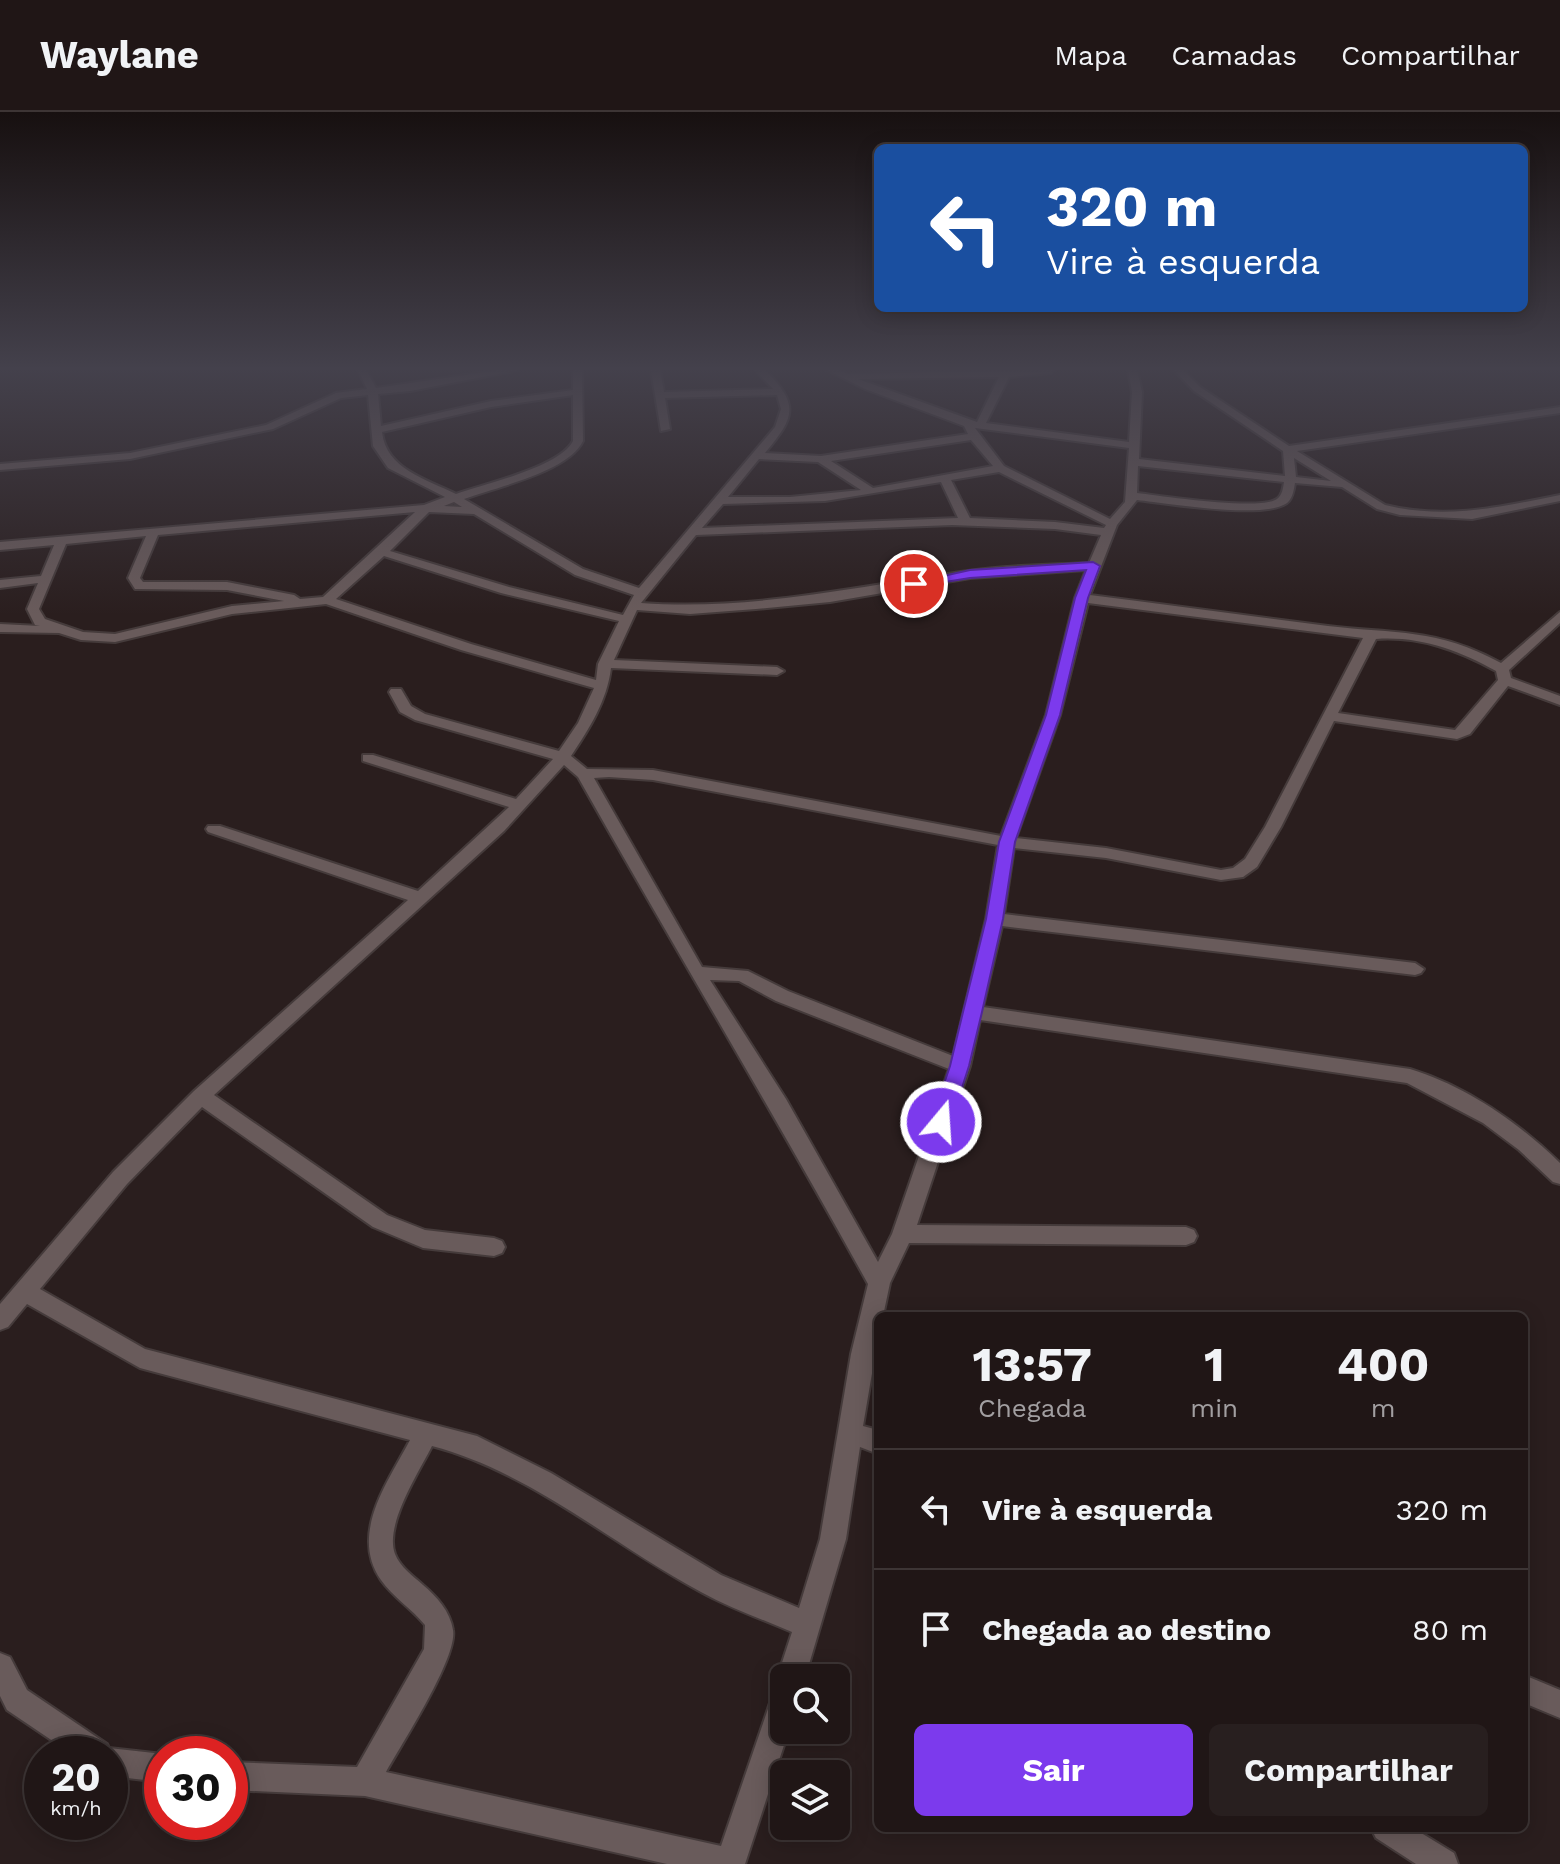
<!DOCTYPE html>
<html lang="pt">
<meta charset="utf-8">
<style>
:root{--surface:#201616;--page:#281f1f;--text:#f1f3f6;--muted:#a29fa1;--line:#3d3535;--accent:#7c3aed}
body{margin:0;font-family:"Work Sans",sans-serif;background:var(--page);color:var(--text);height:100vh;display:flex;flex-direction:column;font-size:30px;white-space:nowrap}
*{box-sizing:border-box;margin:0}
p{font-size:26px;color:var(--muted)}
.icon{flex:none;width:44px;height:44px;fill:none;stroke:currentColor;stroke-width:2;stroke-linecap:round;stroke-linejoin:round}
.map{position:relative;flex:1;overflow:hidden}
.sheet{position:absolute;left:874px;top:1200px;width:654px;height:520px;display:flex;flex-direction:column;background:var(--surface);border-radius:12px;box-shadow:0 4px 20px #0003,0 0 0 2px var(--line)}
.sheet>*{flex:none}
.banner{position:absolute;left:874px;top:32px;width:654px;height:168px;border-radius:12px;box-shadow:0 4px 20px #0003,0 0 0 2px var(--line);background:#1a4fa0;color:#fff;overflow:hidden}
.buttons{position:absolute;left:770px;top:1552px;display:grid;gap:16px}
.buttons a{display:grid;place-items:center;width:80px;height:80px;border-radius:12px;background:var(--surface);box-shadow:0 4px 20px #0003,0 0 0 2px var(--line);font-size:40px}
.speed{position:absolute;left:24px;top:1624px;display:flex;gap:16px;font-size:40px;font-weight:700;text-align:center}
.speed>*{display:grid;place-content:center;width:104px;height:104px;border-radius:50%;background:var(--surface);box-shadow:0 4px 20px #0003,0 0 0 2px var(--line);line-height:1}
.speed small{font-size:20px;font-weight:400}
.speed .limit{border:12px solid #d22;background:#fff;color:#111}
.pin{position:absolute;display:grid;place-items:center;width:68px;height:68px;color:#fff;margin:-34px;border:4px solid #fff;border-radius:50%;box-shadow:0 2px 8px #0007}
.me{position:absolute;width:88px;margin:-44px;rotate:18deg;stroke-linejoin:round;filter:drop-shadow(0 0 6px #0008)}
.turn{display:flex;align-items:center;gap:28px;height:168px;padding:0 40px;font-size:36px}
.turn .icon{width:104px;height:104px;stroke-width:2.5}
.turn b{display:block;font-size:56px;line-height:68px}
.eta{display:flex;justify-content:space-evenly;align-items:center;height:136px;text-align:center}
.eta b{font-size:48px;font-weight:700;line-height:56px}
.action{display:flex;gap:16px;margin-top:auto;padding:16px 40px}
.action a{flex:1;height:92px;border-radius:12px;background:var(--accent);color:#fff;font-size:32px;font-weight:700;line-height:92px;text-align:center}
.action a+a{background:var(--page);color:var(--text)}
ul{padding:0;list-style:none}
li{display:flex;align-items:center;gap:24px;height:120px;padding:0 40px;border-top:2px solid var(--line)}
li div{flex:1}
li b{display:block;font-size:30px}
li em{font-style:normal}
header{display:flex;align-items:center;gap:48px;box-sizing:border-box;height:112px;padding:0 40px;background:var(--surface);border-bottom:2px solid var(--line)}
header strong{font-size:38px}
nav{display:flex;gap:44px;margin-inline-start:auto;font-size:28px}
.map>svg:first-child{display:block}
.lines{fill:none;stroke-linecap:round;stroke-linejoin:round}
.street-casing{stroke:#453b3b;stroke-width:4}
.street{fill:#695b5b;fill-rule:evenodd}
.route{fill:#7c3aed;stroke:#51269a;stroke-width:2}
</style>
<header>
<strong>Waylane</strong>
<nav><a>Mapa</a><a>Camadas</a><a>Compartilhar</a></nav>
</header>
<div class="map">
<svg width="1560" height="1752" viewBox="0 0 1560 1752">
<rect width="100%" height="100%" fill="#2a1e1e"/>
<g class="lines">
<defs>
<path id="street" d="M358 258H366L376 276 500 258H519L410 279 378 282 381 314 491 289 573 278V258H582L583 329C568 360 496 375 464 387L583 457 639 476 775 315 781 297 777 283 665 286 670 317 661 319 651 258H660L664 280 773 277 755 258H765C800 293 795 305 765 341L821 344 968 322 964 314 865 277 827 258H838L848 262 1055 258 1051 261 1009 265 986 311 1129 330 1132 280 1128 258H1137L1142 280 1139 347 1285 364 1283 339 1194 279 1174 258H1183L1200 275 1289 334 1560 295V301L1297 339 1385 393C1446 408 1500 395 1560 383V389L1472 407 1400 403 1377 397 1342 375 1295 371C1294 377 1293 384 1289 389 1272 409 1165 391 1137 388L1117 413 1090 483C1169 493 1249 504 1328 514 1396 522 1437 516 1501 551L1560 500V511L1509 558 1511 566 1560 584V593L1508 574 1470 622 1457 627 1334 609 1281 715 1257 755 1243 765 1221 768 1106 746 1014 736 1004 802 1415 851 1424 857 1421 861 1415 863 1002 814 983 895 1410 957C1466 974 1519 1011 1560 1051V1072L1553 1070 1519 1038 1483 1011 1407 971 980 908 970 954 917 1113 1186 1115 1194 1118 1197 1124 1194 1130 1186 1133 909 1131 890 1171 883 1204H878V1226L863 1314 878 1318V1342L860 1335 846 1427 805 1566H784V1577L777 1566 792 1520C762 1507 730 1496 701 1480 613 1433 531 1360 432 1334 419 1360 384 1413 395 1442 400 1455 413 1464 423 1473 437 1485 450 1499 453 1518 458 1545 401 1633 386 1660L721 1734 770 1591 774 1581 784 1577V1618H789L745 1752H667L365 1684 230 1678V1650L357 1655 424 1537 425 1513C412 1497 393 1485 381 1468 349 1422 388 1370 410 1328L140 1256 27 1192 8 1215 0 1218V1192L113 1060 194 979 408 788 208 720 206 717 208 714H220L418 779 509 695 363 649V643H373L516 687 553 647 415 608 400 600 389 580 391 577H401L411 594 425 602 559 639 578 611 594 576 461 538 326 492 232 502 115 530 81 528 59 521 0 520V512L40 514 35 513 27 497 38 471 0 476V468L41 464 54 433 0 438V430L424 393 445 385 388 356 373 334 368 283 341 286 273 317 130 347 0 358V352L130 341 266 313 336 281 367 277ZM999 265 977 310 858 267ZM573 283V329C560 355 484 372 456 382 426 367 386 357 382 320L491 295ZM975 316 1129 336 1125 390 1110 407 1004 354ZM971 328 993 354 873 376 831 349ZM1294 346 1331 369 1296 365ZM759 347 818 350 861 378 790 385H728ZM1138 354 1284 370C1283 377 1282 383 1277 387 1260 399 1162 384 1137 381ZM999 360 1106 413 1104 416 1055 410 970 406 951 368ZM941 370 958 406 702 416 723 392 825 389ZM454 390 462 395 444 394ZM415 400 323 485 300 487 294 483 227 470H143L140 466 158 423ZM429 400 474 402 575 463 634 483 623 503 509 475 390 439ZM952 413 1055 417 1101 423 1089 451C1049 453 1008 453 968 459 857 474 754 499 641 491L696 423ZM146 424 128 466 135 477 227 478 284 489 232 494 115 522 83 520 45 507 39 497 66 432ZM384 444 501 481 619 509 598 552 596 568 471 532 336 487ZM1086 458 1075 486 1046 603 1001 724 653 658 587 657 571 644C589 617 607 589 611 556L777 563 784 559 777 555 614 548 637 498 690 502 756 497 830 490 970 466ZM1088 491 1363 526 1265 715 1245 747 1233 756 1221 758 1106 736 1016 726 1060 603ZM1376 527C1420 524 1458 538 1496 559L1498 568 1455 618 1338 601ZM564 653 578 665C673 834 774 1001 868 1172L851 1242 820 1427 799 1496 721 1463 551 1361 477 1324 145 1237 40 1177 127 1072 202 995 373 1115 423 1136 494 1144 502 1141 505 1135 502 1129 494 1126 425 1118 387 1103 214 983 504 719ZM609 665 653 668 998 733 986 807 953 944 788 879 748 859 702 855 594 666ZM710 868 739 869 776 889 949 957 892 1122 878 1150 786 987Z
M0 1541 10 1545 27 1578 107 1632 109 1636 163 1642 162 1670 110 1664V1642H72L7 1598 0 1584Z
M1524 1563 1560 1578V1606L1524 1591Z
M1371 1716H1413L1454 1741 1458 1752H1416L1376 1726Z"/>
</defs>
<!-- street casing -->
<use href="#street" class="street-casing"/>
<!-- street -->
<use href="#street" class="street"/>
</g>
<!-- sky -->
<linearGradient id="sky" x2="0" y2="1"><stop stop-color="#171010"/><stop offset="0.51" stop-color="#44414c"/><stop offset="1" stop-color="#44414c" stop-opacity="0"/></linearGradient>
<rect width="1560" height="503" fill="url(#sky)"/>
<!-- route -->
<path class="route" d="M1093 450 1100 454 1088 486 1060 603 1015 730 1003 807 982 900 969 954 951 1010 948 1016H934L931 1010 950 954 963 900 986 807 999 730 1046 603 1075 486 1086 458 970 466 914 475 907 472 970 458Z"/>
</svg>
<div class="buttons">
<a><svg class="icon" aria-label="search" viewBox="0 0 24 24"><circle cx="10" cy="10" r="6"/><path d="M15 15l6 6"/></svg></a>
<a><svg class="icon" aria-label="layers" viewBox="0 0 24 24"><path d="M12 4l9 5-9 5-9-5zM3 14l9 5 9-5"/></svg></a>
</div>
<div class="speed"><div>20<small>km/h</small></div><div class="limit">30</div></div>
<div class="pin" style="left:914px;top:472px;background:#d93025"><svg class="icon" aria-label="arrive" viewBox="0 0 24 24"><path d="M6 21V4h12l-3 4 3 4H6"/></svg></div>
<svg class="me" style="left:941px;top:1010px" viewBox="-20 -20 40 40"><circle r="17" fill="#7c3aed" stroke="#fff" stroke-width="3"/><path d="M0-11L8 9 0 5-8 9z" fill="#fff"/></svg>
<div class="banner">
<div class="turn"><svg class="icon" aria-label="left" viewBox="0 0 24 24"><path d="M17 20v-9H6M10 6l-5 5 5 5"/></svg><div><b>320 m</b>Vire à esquerda</div></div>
</div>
<section class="sheet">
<div class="eta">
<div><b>13:57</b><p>Chegada</p></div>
<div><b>1</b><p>min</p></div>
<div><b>400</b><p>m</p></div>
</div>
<ul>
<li><svg class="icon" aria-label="left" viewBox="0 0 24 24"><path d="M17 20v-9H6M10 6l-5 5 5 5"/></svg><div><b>Vire à esquerda</b></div><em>320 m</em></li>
<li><svg class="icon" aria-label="arrive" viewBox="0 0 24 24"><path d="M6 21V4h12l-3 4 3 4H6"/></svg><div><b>Chegada ao destino</b></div><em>80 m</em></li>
</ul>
<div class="action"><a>Sair</a><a>Compartilhar</a></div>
</section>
</div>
